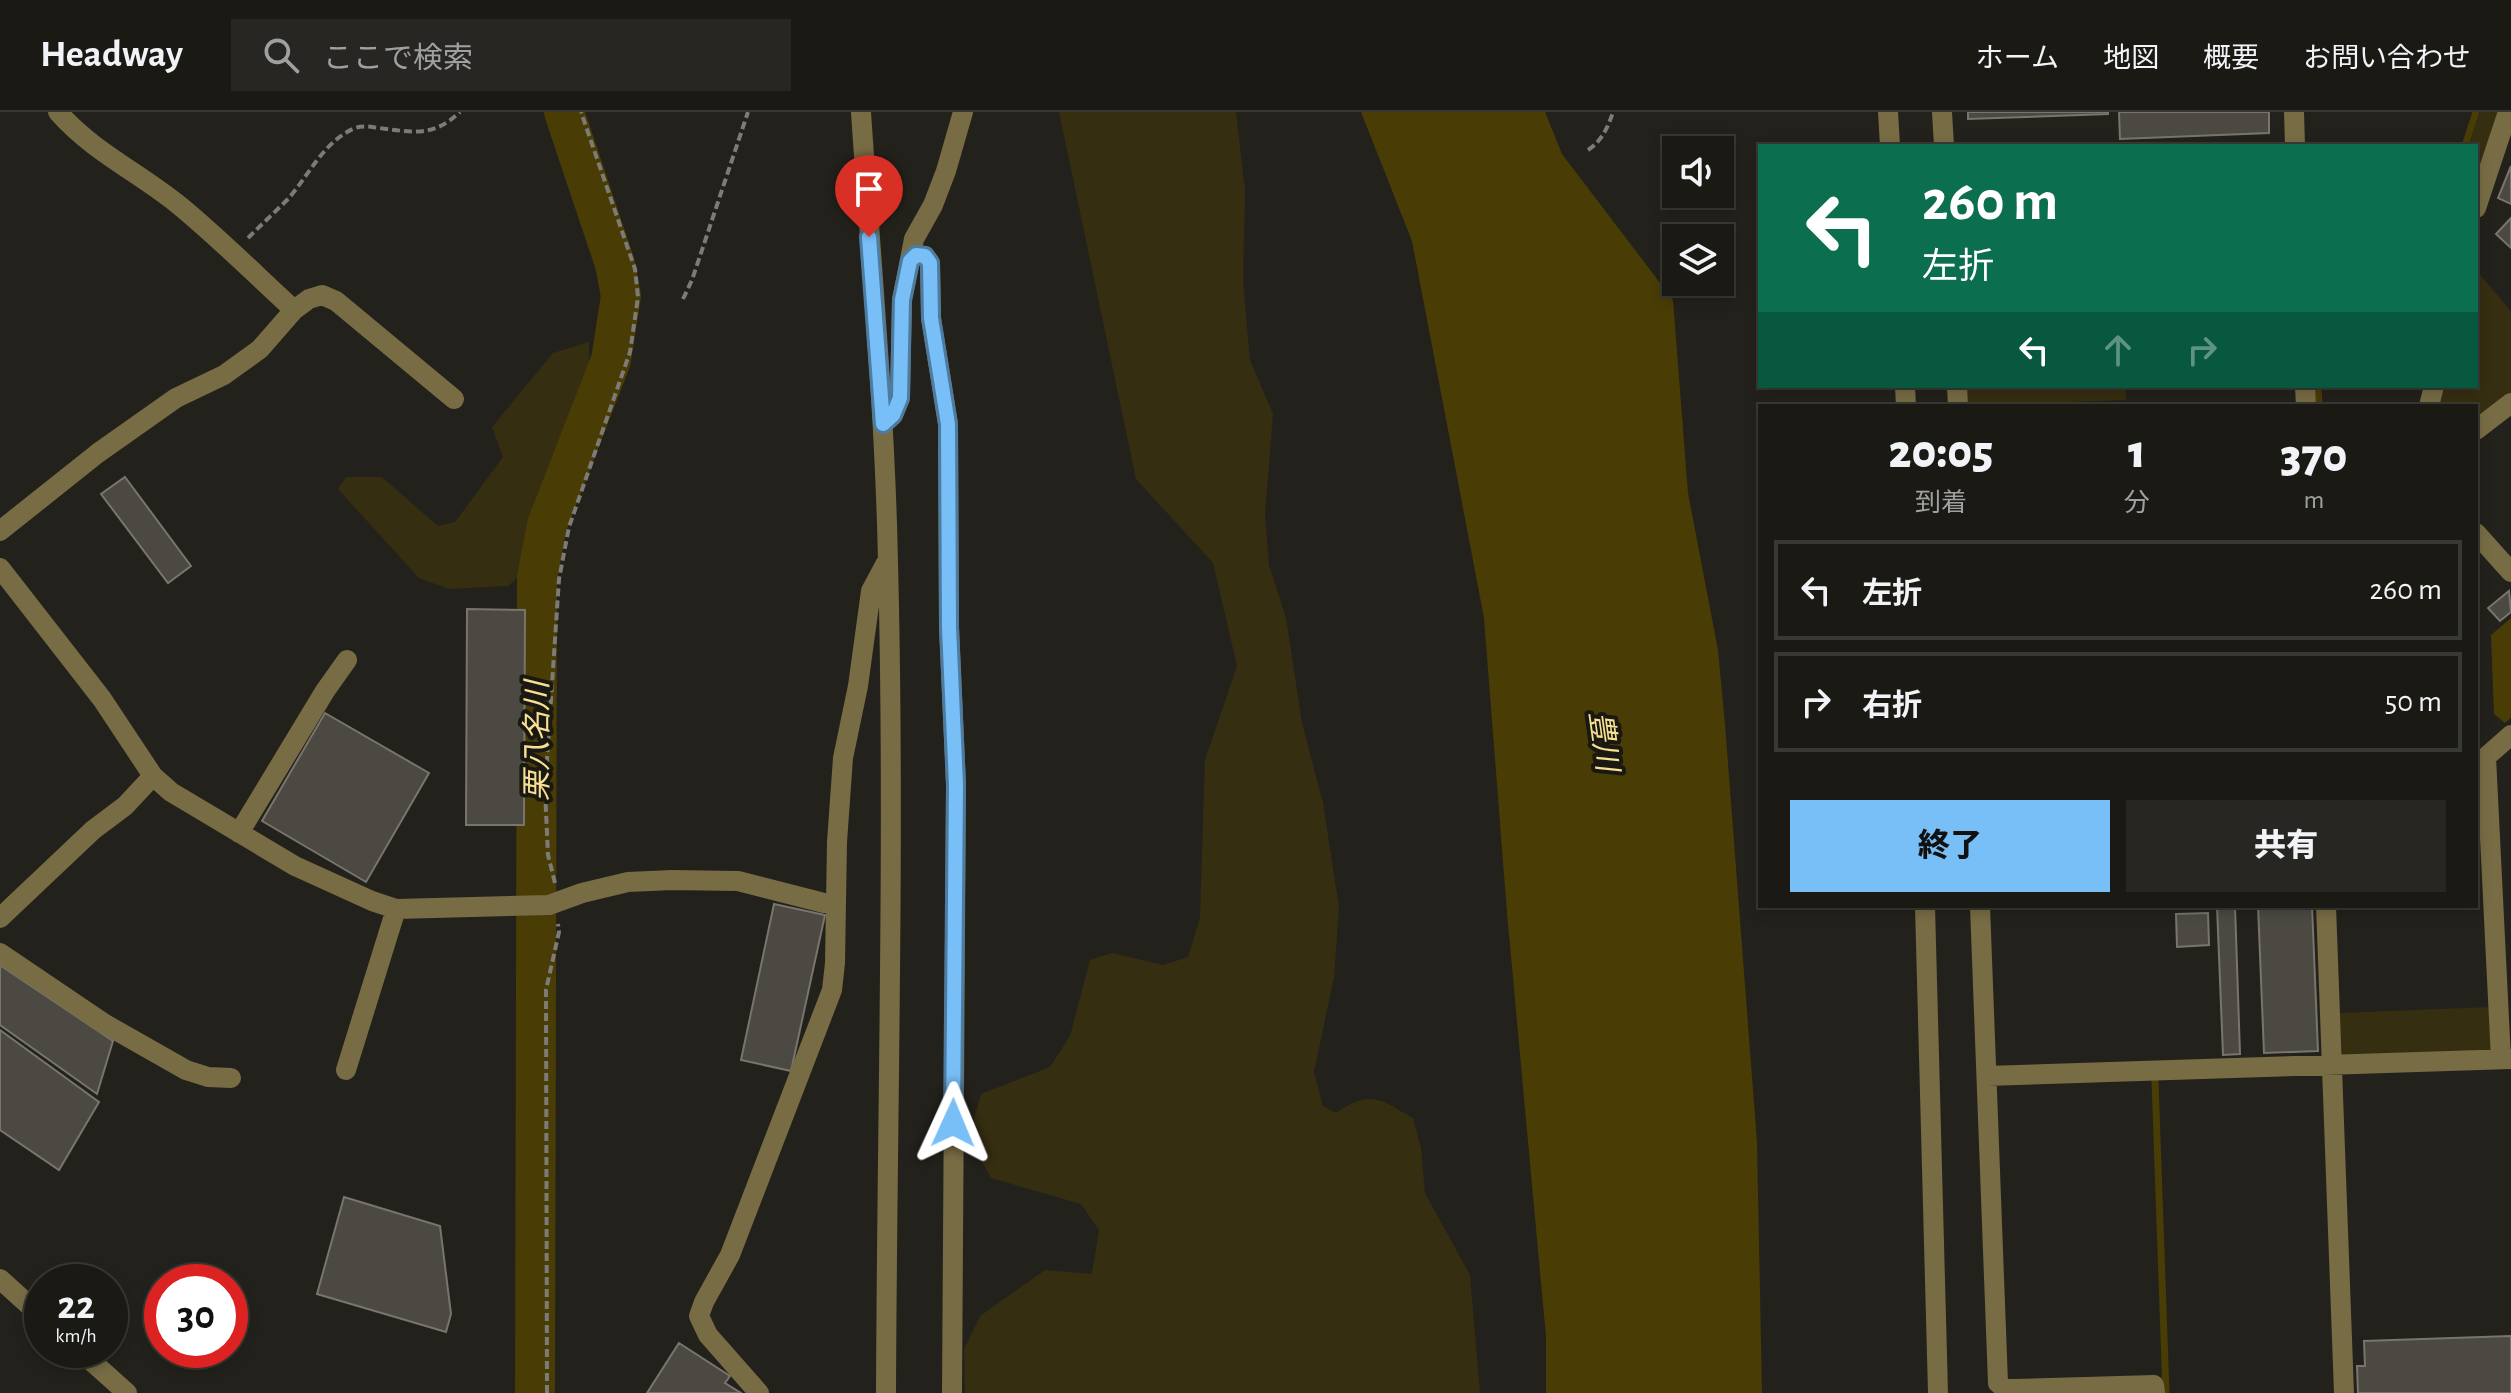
<!DOCTYPE html>
<html lang="ja">
<meta charset="utf-8">
<style>
:root{--surface:#1a1914;--page:#272622;--text:#f1f3f6;--muted:#9fa0a0;--line:#383834;--accent:#78bff7}
body{margin:0;font-family:"Alegreya Sans","Noto Sans JP",sans-serif;background:var(--page);color:var(--text);height:100vh;display:flex;flex-direction:column;font-size:30px;white-space:nowrap}
*{box-sizing:border-box;margin:0}
p{font-size:26px;color:var(--muted)}
.icon{flex:none;width:44px;height:44px;fill:none;stroke:currentColor;stroke-width:2;stroke-linecap:round;stroke-linejoin:round}
.map{position:relative;flex:1;overflow:hidden}
.panel{position:absolute;left:1758px;top:292px;width:720px;height:504px;display:flex;flex-direction:column;background:var(--surface);border-radius:0px;box-shadow:0 4px 12px #0003,0 0 0 2px var(--line)}
.panel>*{flex:none}
.hud{position:absolute;left:1758px;top:32px;width:720px;height:244px;border-radius:0px;box-shadow:0 4px 12px #0003,0 0 0 2px var(--line);background:#0b6e4f;color:#fff;overflow:hidden}
.fabs{position:absolute;left:1662px;top:24px;display:grid;gap:16px}
.fabs a{display:grid;place-items:center;width:72px;height:72px;border-radius:0px;background:var(--surface);box-shadow:0 4px 12px #0003,0 0 0 2px var(--line);font-size:40px}
.speed{position:absolute;left:24px;top:1152px;display:flex;gap:16px;font-size:40px;font-weight:700;text-align:center}
.speed>*{display:grid;place-content:center;width:104px;height:104px;border-radius:50%;background:var(--surface);box-shadow:0 4px 12px #0003,0 0 0 2px var(--line);line-height:1}
.speed small{font-size:20px;font-weight:400}
.speed .limit{border:12px solid #d22;background:#fff;color:#111}
.pin{position:absolute;display:grid;place-items:center;width:68px;height:68px;color:#fff;margin:-82px -34px;border-radius:50% 50% 50% 0;rotate:-45deg;box-shadow:0 0 8px #0007}
.pin .icon{rotate:45deg}
.me{position:absolute;width:88px;margin:-44px;rotate:1deg;stroke-linejoin:round;filter:drop-shadow(0 0 6px #0008)}
.turn{display:flex;align-items:center;gap:28px;height:168px;padding:0 32px;font-size:36px}
.turn .icon{width:104px;height:104px;stroke-width:2.5}
.turn b{display:block;font-size:56px;line-height:68px}
.lanes{display:flex;align-items:center;height:76px;padding:0 32px;background:#0003;justify-content:center;gap:40px;direction:ltr}
.lanes .off{opacity:.35}
.eta{display:flex;justify-content:space-evenly;align-items:center;height:136px;text-align:center}
.eta b{font-size:48px;font-weight:800;line-height:56px}
.primary-button{display:flex;gap:16px;margin-top:auto;padding:16px 32px}
.primary-button a{flex:1;height:92px;border-radius:0px;background:var(--accent);color:#111;font-size:32px;font-weight:800;line-height:92px;text-align:center}
.primary-button a+a{background:var(--page);color:var(--text)}
ul{padding:0;list-style:none}
li{display:flex;align-items:center;gap:24px;height:100px;margin:0 16px 12px;padding:0 16px;border:4px solid var(--line);border-radius:0px}
li div{flex:1}
li b{display:block;font-size:30px}
li em{font-style:normal}
header{display:flex;align-items:center;gap:48px;box-sizing:border-box;height:112px;padding:0 40px;background:var(--surface);border-bottom:2px solid var(--line)}
header strong{font-size:38px}
nav{display:flex;gap:44px;margin-inline-start:auto;font-size:28px}
.search{width:560px;height:72px;background:var(--page);display:flex;align-items:center;gap:20px;box-sizing:border-box;padding:0 28px;border-radius:0px;color:var(--muted);font-size:30px}
.map>svg:first-child{display:block}
.green{fill:#362e11}
.water{fill:#4a3c05}
.lines{fill:none;stroke-linecap:round;stroke-linejoin:round}
.stream{stroke:#4a3c05;stroke-width:7}
.river{stroke:#4a3c05;stroke-width:40}
.building{fill:#4b4942;stroke:#77756e;stroke-width:2}
.path{stroke:#7d7b76;stroke-width:4;stroke-dasharray:8 4;stroke-linecap:butt}
.minor{stroke:#776c44;stroke-width:20}
.route-casing{stroke:#4e7ca1;stroke-width:20}
.route{stroke:#78bff7;stroke-width:14}
.labels{text-anchor:middle;stroke-width:8;stroke-linejoin:round;paint-order:stroke}
.water-label{font-size:30px;font-style:italic;fill:#f7e091;stroke:#1a1812}
</style>
<header>
<strong>Headway</strong>
<div class="search"><svg class="icon" aria-label="search" viewBox="0 0 24 24"><circle cx="10" cy="10" r="6"/><path d="M15 15l6 6"/></svg>ここで検索</div>
<nav><a>ホーム</a><a>地図</a><a>概要</a><a>お問い合わせ</a></nav>
</header>
<div class="map">
<svg width="2511" height="1281" viewBox="0 0 2511 1281">
<rect width="100%" height="100%" fill="#23211b"/>
<!-- green -->
<path class="green" d="M1059 0H1236L1245 79 1243 170 1250 248 1273 302 1265 402 1269 453 1286 506 1302 611 1323 691 1339 795 1334 865 1314 960 1323 994 1336 1001C1370 977 1380 987 1413 1006L1421 1036 1425 1081 1470 1163 1480 1281H965L964 1237 980 1204 1045 1158 1092 1162 1099 1118 1081 1092 991 1066 969 1025 981 982 1050 955 1070 924 1090 848 1112 841 1163 853 1188 845 1200 806 1205 648 1237 554 1213 451 1136 367Z
M2480 0H2501L2476 76V34H2469Z
M2476 158 2511 199V282L2476 309V294H2437L2442 274H2476Z
M589 230V265L531 416 524 460 508 474 449 477 419 466 338 377 346 365H382L438 414 455 410 503 345 492 315 553 241Z
M1965 274H2125L2126 288 1966 294Z
M2490 895 2492 938 2342 944 2340 901Z"/>
<!-- water -->
<path class="water" d="M1361 0H1545L1562 42 1673 188 1688 381 1718 538 1725 612 1757 1030 1762 1281H1546V1225L1507 801 1484 506 1412 129Z
M2511 506V606L2505 611 2494 602 2491 523Z"/>
<g class="lines">
<!-- stream -->
<path class="stream" d="M2465 34 2476 0
M2318 274 2319 294
M2155 969 2166 1281"/>
<!-- river -->
<path class="river" d="M535 1281 537 466 547 413 611 248 621 184 615 152 564 0"/>
</g>
<!-- building -->
<path class="building" d="M1968 0H2108V2L1968 7Z
M2119 0H2269V21L2120 27Z
M2511 54V92L2498 86Z
M2511 106V136L2496 122Z
M125 365 191 454 168 471 101 382Z
M2509 479 2511 500 2500 509 2488 496Z
M467 497 525 498 524 713H466Z
M325 601 429 661 366 770 262 709Z
M774 792 825 803 791 959 741 948Z
M2217 794H2235L2240 942 2223 943Z
M2258 794H2312L2318 939 2264 941Z
M2208 801 2209 833 2177 835 2176 802Z
M0 853 113 929 97 982 0 913Z
M0 918 99 990 59 1058 0 1018Z
M344 1085 440 1114 451 1202 446 1220 317 1182Z
M2511 1224V1281H2358L2357 1254H2365L2364 1229Z
M679 1231 730 1264 725 1271 741 1281H647Z"/>
<g class="lines">
<!-- path -->
<path class="path" d="M1588 38C1602 29 1608 15 1613 0
M248 126C261 113 275 100 288 87 310 62 323 30 355 16 363 13 371 15 379 16 413 20 432 26 460 0
M683 187 692 168 748 0
M555 771 548 743 545 678 559 467 569 415 630 240 638 185 635 157 581 0
M547 1281 546 878 559 820 558 812"/>
<!-- minor -->
<path class="minor" d="M58 0C93 40 140 61 180 94 220 127 257 164 294 198
M861 0C871 150 885 300 888 450 895 727 887 1004 886 1281
M1888 0 1890 34
M1942 0 1944 34
M2294 0 2295 34
M2476 96 2508 0
M910 149 916 143 925 144 930 151 931 206 948 312 949 515 956 673 952 1281
M1905 274 1906 294
M1957 274 1958 294
M2305 274 2306 294
M2429 294 2434 274
M883 312 893 303 900 286 902 188 914 127 933 93 946 59 963 0
M2476 318 2511 291
M0 419 98 341 176 286 224 263 260 237 294 198 309 187 322 183 336 189 454 287
M2476 421 2511 460
M0 456 102 587 153 664 171 680 295 754 372 789 396 797 549 793 582 781 628 770 672 768 738 769 824 791H834
M239 721 325 579 347 548
M1925 794 1938 1281
M1980 794 1998 1271 2005 1277H2014L2154 1273 2155 1281
M2326 794 2344 1281
M0 806 93 718 125 694 153 664
M0 841 105 912 186 958 208 965 231 966
M2501 947 2486 645 2511 623
M346 958 396 797
M1987 964 2511 947
M0 1167 42 1205
M79 1238 127 1281
M759 1281 708 1223 699 1204 704 1190 730 1143 832 878 835 851 837 730 843 646 858 574 871 479 886 451"/>
</g>
<g class="lines">
<defs>
<path id="route" d="M869 125 883 312 893 303 900 286 902 188 910 149 916 143 925 144 930 151 931 206 948 312 949 515 956 673 953 1011"/>
</defs>
<!-- route casing -->
<use href="#route" class="route-casing"/>
<!-- route -->
<use href="#route" class="route"/>
</g>
<g class="labels">
<!-- water labels -->
<g class="water-label">
<text transform="translate(537 629) rotate(-90)" y="10">栗八名川</text>
<text transform="translate(1604 629) rotate(82)" y="10">豊川</text>
</g>
</g>
</svg>
<div class="fabs">
<a><svg class="icon" aria-label="sound" viewBox="0 0 24 24"><path d="M4 9h4l5-4v14l-5-4H4zM17 9q2 3 0 6"/></svg></a>
<a><svg class="icon" aria-label="layers" viewBox="0 0 24 24"><path d="M12 4l9 5-9 5-9-5zM3 14l9 5 9-5"/></svg></a>
</div>
<div class="speed"><div>22<small>km/h</small></div><div class="limit">30</div></div>
<div class="pin" style="left:869px;top:125px;background:#d93025"><svg class="icon" aria-label="arrive" viewBox="0 0 24 24"><path d="M6 21V4h12l-3 4 3 4H6"/></svg></div>
<svg class="me" style="left:953px;top:1011px" viewBox="-20 -20 40 40"><path d="M0-17L14 15 0 8-14 15z" fill="#78bff7" stroke="#fff" stroke-width="4"/></svg>
<div class="hud">
<div class="turn"><svg class="icon" aria-label="left" viewBox="0 0 24 24"><path d="M17 20v-9H6M10 6l-5 5 5 5"/></svg><div><b>260 m</b>左折</div></div>
<div class="lanes"><svg class="icon" aria-label="left" viewBox="0 0 24 24"><path d="M17 20v-9H6M10 6l-5 5 5 5"/></svg><svg class="icon off" aria-label="ahead" viewBox="0 0 24 24"><path d="M12 20V5M6 11l6-6 6 6"/></svg><svg class="icon off" aria-label="right" viewBox="0 0 24 24"><path d="M7 20v-9h11M14 6l5 5-5 5"/></svg></div>
</div>
<section class="panel">
<div class="eta">
<div><b>20:05</b><p>到着</p></div>
<div><b>1</b><p>分</p></div>
<div><b>370</b><p>m</p></div>
</div>
<ul>
<li><svg class="icon" aria-label="left" viewBox="0 0 24 24"><path d="M17 20v-9H6M10 6l-5 5 5 5"/></svg><div><b>左折</b></div><em>260 m</em></li>
<li><svg class="icon" aria-label="right" viewBox="0 0 24 24"><path d="M7 20v-9h11M14 6l5 5-5 5"/></svg><div><b>右折</b></div><em>50 m</em></li>
</ul>
<div class="primary-button"><a>終了</a><a>共有</a></div>
</section>
</div>
